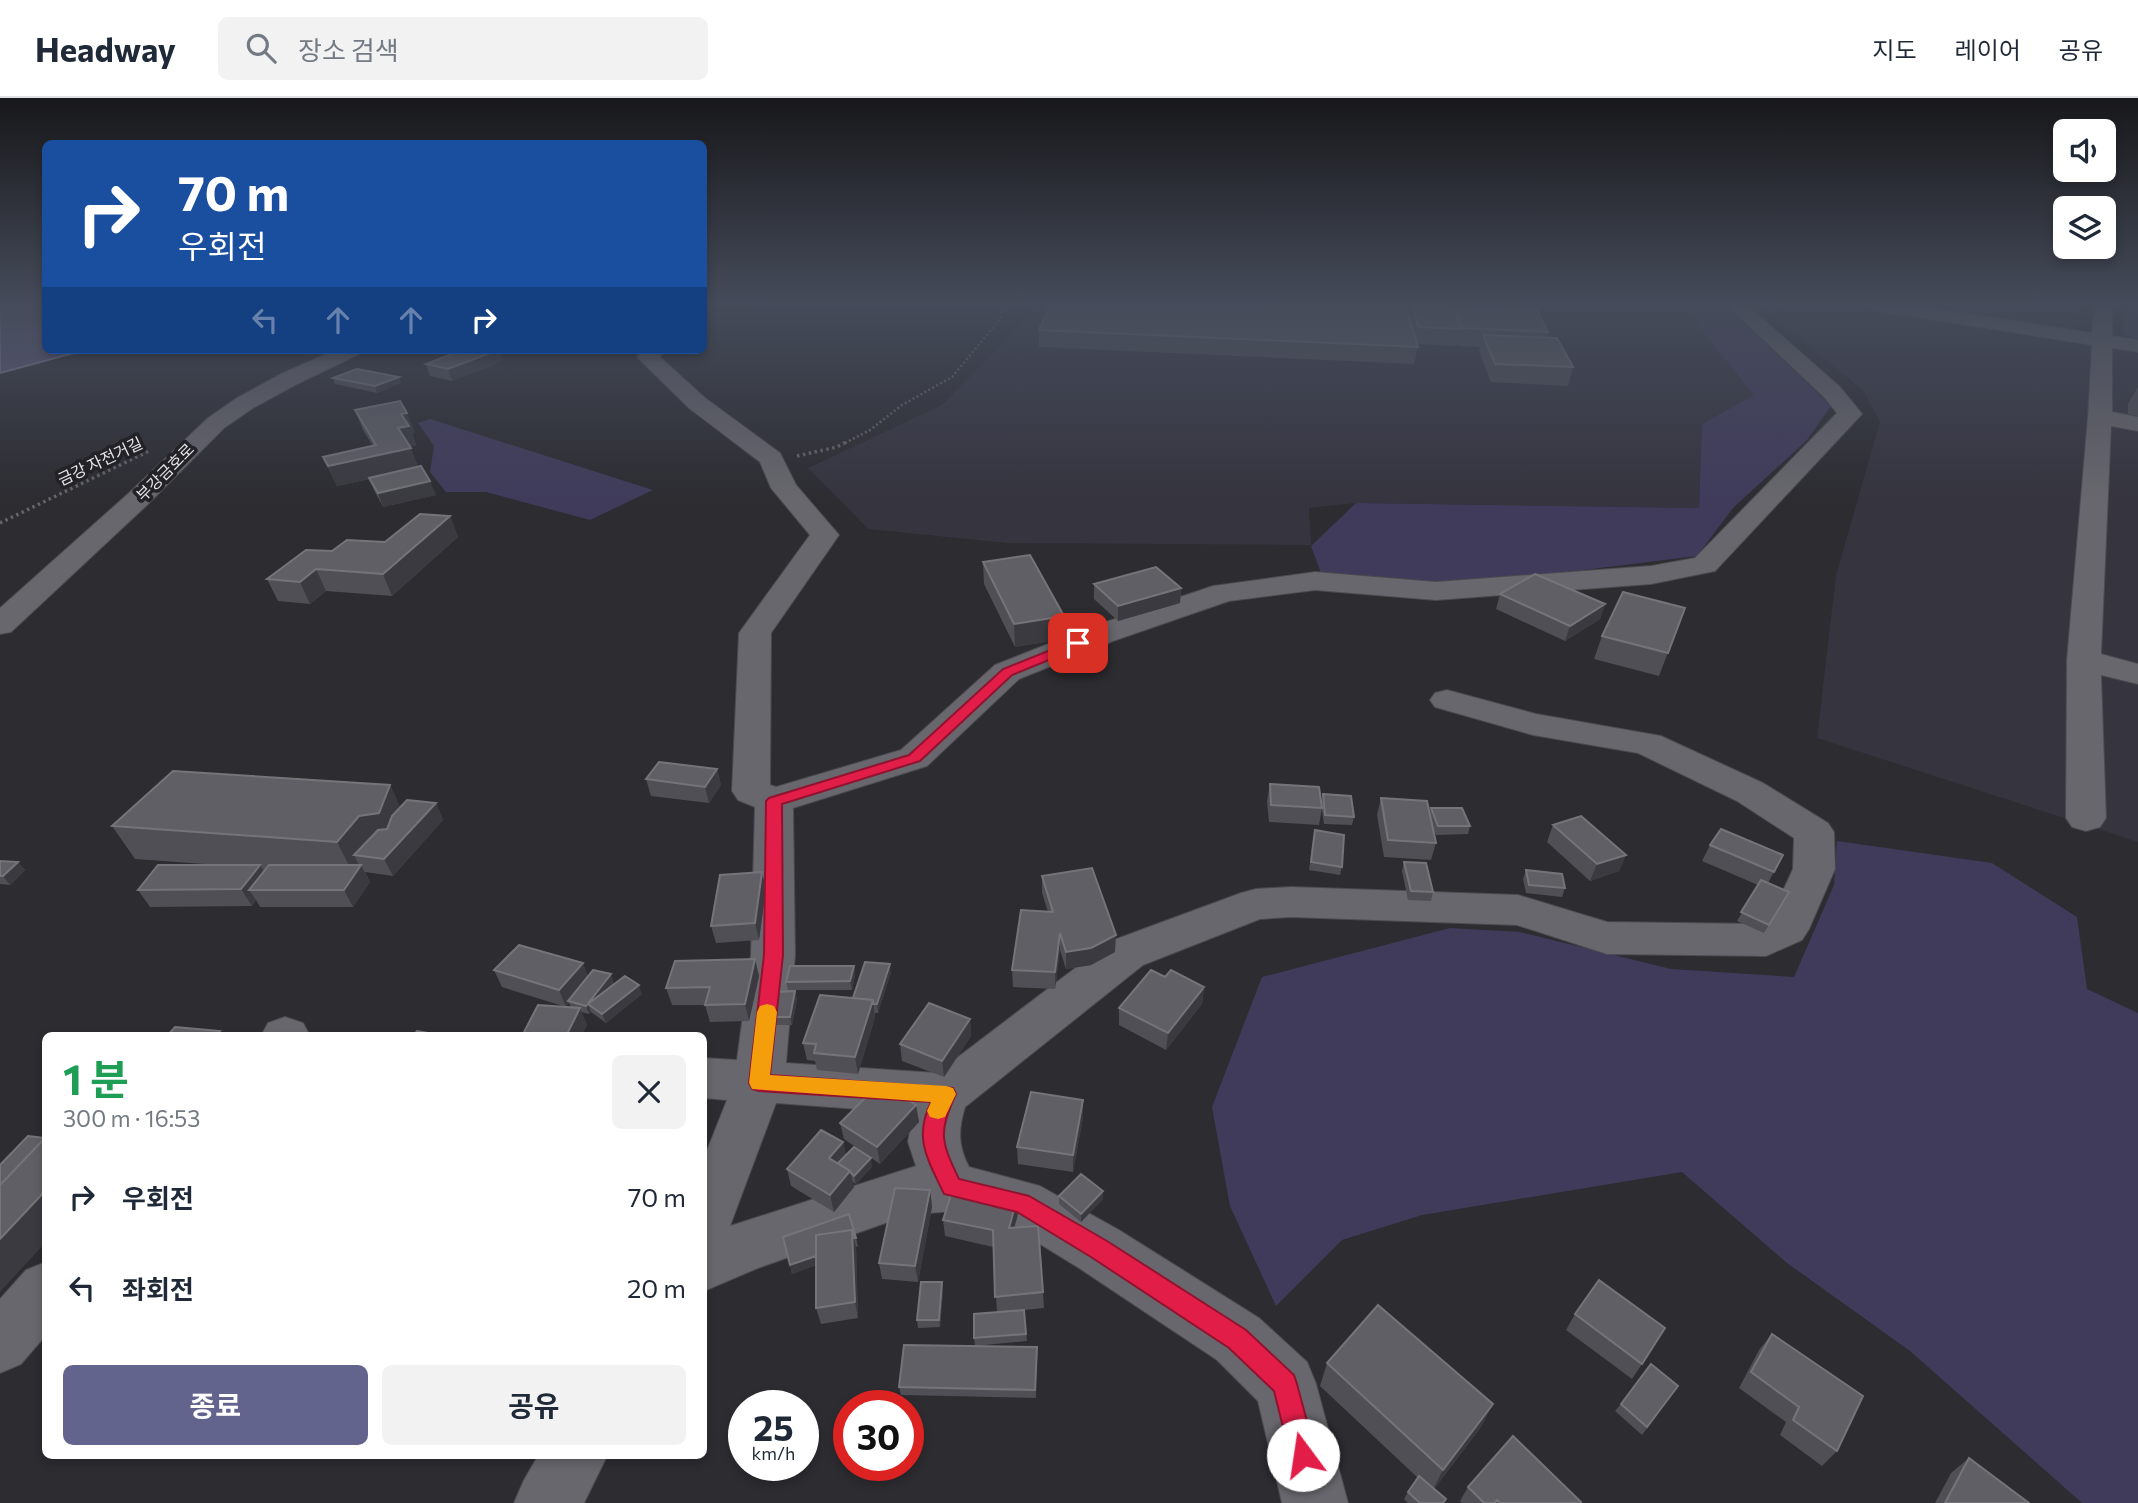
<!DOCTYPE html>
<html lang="ko">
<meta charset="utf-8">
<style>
:root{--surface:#fff;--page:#f2f2f3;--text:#1f2937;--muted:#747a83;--line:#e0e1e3;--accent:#63648e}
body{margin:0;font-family:Commissioner,"Noto Sans KR",sans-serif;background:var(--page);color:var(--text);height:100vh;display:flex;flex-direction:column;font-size:26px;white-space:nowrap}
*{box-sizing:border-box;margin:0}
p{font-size:23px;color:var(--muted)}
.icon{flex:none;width:38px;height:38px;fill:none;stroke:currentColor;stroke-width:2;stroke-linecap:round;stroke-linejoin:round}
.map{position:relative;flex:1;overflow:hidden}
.side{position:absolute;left:42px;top:934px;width:665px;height:427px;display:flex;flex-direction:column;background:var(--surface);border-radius:10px;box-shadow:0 4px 10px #0003}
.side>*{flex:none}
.hud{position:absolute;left:42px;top:42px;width:665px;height:214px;border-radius:10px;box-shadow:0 4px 10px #0003;background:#1a4fa0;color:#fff;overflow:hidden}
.tools{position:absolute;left:2053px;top:21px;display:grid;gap:14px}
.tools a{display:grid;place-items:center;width:63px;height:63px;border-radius:10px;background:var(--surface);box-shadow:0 4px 10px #0003;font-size:35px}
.speed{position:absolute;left:728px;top:1292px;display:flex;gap:14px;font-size:35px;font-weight:700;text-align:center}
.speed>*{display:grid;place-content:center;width:91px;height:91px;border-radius:50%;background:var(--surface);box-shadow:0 4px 10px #0003;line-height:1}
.speed small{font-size:18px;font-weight:400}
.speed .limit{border:10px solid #d22;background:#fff;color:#111}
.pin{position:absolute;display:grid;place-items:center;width:60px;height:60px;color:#fff;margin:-30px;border-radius:14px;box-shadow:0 4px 10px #0006}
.me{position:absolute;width:77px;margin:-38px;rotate:346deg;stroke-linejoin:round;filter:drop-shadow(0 0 5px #0008)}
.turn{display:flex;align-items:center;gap:24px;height:147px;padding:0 21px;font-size:32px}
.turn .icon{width:91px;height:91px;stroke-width:2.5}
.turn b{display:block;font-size:49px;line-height:60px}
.lanes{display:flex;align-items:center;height:66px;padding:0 21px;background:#0003;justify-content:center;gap:35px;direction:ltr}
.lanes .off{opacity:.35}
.round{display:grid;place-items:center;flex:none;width:74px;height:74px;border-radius:10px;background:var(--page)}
.overview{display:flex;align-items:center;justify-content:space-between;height:119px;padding:0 21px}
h1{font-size:42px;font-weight:700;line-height:52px;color:#1e9e55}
.cta{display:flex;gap:14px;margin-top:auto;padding:14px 21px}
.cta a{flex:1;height:80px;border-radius:10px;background:var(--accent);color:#fff;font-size:28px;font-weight:700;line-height:80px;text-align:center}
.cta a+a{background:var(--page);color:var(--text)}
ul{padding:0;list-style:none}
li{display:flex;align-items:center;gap:21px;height:91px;padding:0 21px}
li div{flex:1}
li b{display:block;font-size:26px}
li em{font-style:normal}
header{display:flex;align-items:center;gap:42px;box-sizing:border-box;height:98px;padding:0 35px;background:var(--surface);border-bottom:2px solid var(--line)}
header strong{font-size:33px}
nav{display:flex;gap:38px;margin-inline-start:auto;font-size:24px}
.search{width:490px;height:63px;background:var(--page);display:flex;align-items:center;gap:18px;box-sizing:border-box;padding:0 24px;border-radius:10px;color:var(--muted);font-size:26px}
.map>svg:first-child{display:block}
.built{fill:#35343f}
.green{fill:#403b5b}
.water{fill:#605b80;stroke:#88849f;stroke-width:2}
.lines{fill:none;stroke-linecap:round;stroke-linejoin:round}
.minor-casing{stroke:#4b4a4f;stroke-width:2}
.path-far1{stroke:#656469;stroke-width:2.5;stroke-dasharray:2 2.5;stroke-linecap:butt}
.path{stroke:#656469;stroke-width:3.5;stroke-dasharray:2.5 3.5;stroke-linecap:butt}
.minor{fill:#68676d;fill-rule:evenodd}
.wall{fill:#4f4f55}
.shaded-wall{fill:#3a3a40}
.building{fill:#5f5f65;stroke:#747479;stroke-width:2}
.route{fill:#e11d48;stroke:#92132f;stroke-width:2}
.slow{fill:#f59e0b}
.labels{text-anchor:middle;stroke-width:7;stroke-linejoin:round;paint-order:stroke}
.far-street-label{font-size:16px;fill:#e5e4e8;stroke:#222227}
</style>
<header>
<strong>Headway</strong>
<div class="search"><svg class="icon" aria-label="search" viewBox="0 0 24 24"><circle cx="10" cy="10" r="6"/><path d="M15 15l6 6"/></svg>장소 검색</div>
<nav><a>지도</a><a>레이어</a><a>공유</a></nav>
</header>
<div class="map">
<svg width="2138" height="1405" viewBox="0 0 2138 1405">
<rect width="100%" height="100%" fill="#2c2c31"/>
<!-- built -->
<path class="built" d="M1031 207H1682L1755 297 1702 326 1699 410 1356 405 1309 410 1311 447 1006 445 868 431 808 370 942 307 1027 221Z
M1757 207H1846L2138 253V744L1817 640 1836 477 1880 324 1863 292Z
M1911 207H2081L2078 230H2060Z"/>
<!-- green -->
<path class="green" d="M1682 207H1726L1831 308 1807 342 1733 410 1697 458 1543 477 1439 485 1321 475 1311 448 1356 405 1699 410 1702 326 1754 297Z
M2126 207H2138V242L2124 236Z
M430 321 653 392 590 422 486 394H446L430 374 434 348 418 325Z
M1837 743 1992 765 2077 819 2087 891 2138 915V1405H2082L1910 1253 1787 1165 1682 1074 1422 1117 1342 1142 1276 1208 1230 1108 1212 1009 1262 879 1450 830 1520 834 1671 871 1794 879 1834 787Z"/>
<!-- water -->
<path class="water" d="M0 207H45L46 252H85L0 275Z"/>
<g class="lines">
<defs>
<path id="minor" d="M1727 207H1747L1840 289 1862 316 1715 473 1651 486 1436 502 1315 492 1229 503 1113 543 1019 581 927 668 793 710 795 857 786 965 937 975 1111 843 1241 795 1256 791 1291 789 1518 797 1607 824 1760 826 1770 821 1793 771 1794 740 1737 703 1638 655 1533 637 1435 609 1430 602 1435 595 1447 592 1536 616 1661 638 1763 685 1828 725 1834 734 1835 771 1809 831 1802 842 1766 858 1607 856 1517 827 1291 819 1260 821 1143 867 965 1009C958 1032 958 1048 969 1069L1040 1088 1119 1132 1259 1220 1307 1264 1316 1286 1348 1405H1282L1258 1303 1217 1262 1079 1170 1009 1127 952 1113 908 1117 758 1170 704 1193V1060L727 1002 704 1000V960L737 962 751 857 755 709 738 702 732 693 739 535 810 437 771 390 760 364 689 310 641 263 637 259 643 252H665L660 259 705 300 780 355 796 387 839 437 771 535 770 687 776 689 901 652 995 567 1091 529 1213 488 1315 474 1436 484 1651 468 1695 460 1837 315 1824 299ZM776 1005 913 1015 908 1044 916 1068 730 1128Z
M1867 207H1911L2092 235 2094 207H2112V238L2138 242V254L2112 250V314L2138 319V333L2111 328 2101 556 2138 566V586L2101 577 2106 720 2100 729 2086 733 2072 729 2066 720 2067 562 2088 319 2092 247 1877 213Z
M335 252H362L359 256 297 286 253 310 224 330 147 407 11 534 0 536V510L129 395 208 320 237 300 281 276Z
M285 919 303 925 310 938H261L268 925Z
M46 1164V1237L21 1266 0 1275V1201L26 1172Z
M538 1358H607L584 1405H514L524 1382Z"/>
</defs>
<!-- minor casing -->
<use href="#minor" class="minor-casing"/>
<!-- path-far1 -->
<path class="path-far1" d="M845 345 870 332 902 307 952 279 1001 220 1002 207"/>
<!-- path -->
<path class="path" d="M797 358 837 349 848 343
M0 425 149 353"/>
<!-- minor -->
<use href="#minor" class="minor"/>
</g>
<!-- wall -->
<path class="wall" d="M1413 207 1454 211V207H1505L1504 210 1548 234 1547 239 1573 269 1568 288 1491 284 1479 254 1480 249 1459 248 1458 244 1457 248 1417 246 1418 249 1414 266 1039 249V232L1410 221Z
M503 263 452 283 430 278 426 266Z
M399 279 401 285 377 295 335 286 333 280Z
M2138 289V318L2128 316V306Z
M355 312 415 334 412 335 416 347 410 349 418 369 436 397 383 409 375 394 369 381 337 388 323 359 373 348 363 332Z
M450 418 458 439 392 498 326 493 310 506 278 503 267 481 332 453 385 444Z
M983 464 1065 541 1015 549 984 486Z
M1094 486 1181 490 1180 505 1118 523 1094 501Z
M1500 496 1605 506 1600 521 1565 543 1496 511Z
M1685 510 1659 578 1594 561 1602 538Z
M717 671 721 687 709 705 651 698 646 681Z
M1270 686 1322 710 1319 727 1269 724 1267 703Z
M390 687 400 709 436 705 443 722 393 778 365 774 370 784 353 809H260L256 802 252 808 150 809 138 792 219 767 135 761 112 728Z
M1323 696 1354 719 1352 727 1324 726 1321 705Z
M1381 700 1430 714 1431 710 1470 728 1468 736 1436 737 1432 728 1436 745 1431 762 1384 759 1377 717Z
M1553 727 1626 757 1619 773 1590 783 1547 744Z
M1313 741 1342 769 1340 777 1309 772Z
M1710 747 1783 757 1768 785 1789 794 1764 835 1737 823 1758 787 1702 763Z
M0 763 18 764 25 772 10 787 0 786Z
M1404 764 1433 794 1431 803 1408 802 1402 773Z
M1526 772 1565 790 1562 799 1526 795 1523 781Z
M1042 778 1115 854 1091 867 1066 871 1060 852 1055 891 1013 889 1012 872 1048 814 1042 795Z
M766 791 759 842 716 845 711 828Z
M755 861 759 878 749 923 710 924 705 907H672L666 890Z
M583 865 588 879 614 885 611 889 642 896 606 925 591 914 589 916 581 914 587 927 581 938H522L571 909 569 905 566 909 502 889 494 872Z
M854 868 855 877 852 892H788L786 884Z
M891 874 878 915H875V919L858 976 817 972 815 963 807 962 803 945 853 900Z
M1165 879 1204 889 1202 906 1166 952 1119 927V910Z
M795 893 797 902 792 927H772L770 919Z
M970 921 971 938 944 979 902 963 900 946Z
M1083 1002V1019L1073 1074 1018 1066 1017 1049Z
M916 1007 919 1024 880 1066 844 1041 840 1025Z
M843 1044 846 1057 872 1069 856 1086 853 1084 854 1089 834 1114 791 1088 787 1071Z
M930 1092 932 1109 918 1184 882 1181 879 1165Z
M1103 1093V1101L1081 1124 1059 1106V1098Z
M1017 1100 1018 1116 1014 1129 1043 1194 1044 1210 1024 1212 1027 1243 975 1248 974 1240 997 1214 993 1149 945 1138 943 1122Z
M856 1140 858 1148 856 1149 858 1220 821 1226 816 1210V1167L792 1176 790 1167Z
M942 1184 943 1192 940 1229 918 1230 917 1222Z
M1575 1216 1642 1266 1632 1281 1566 1232Z
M1772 1236 1837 1353 1822 1368 1780 1337 1786 1324 1739 1290 1759 1252Z
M1037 1249 1036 1300 901 1297 899 1289Z
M1327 1265 1493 1306 1481 1329 1434 1391 1444 1405H1408L1404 1401 1408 1394 1418 1380 1320 1288Z
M1678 1288 1642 1337 1615 1313 1621 1306Z
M1969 1360 2029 1405H1935L1951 1375Z
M1468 1389 1580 1405H1462L1460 1403Z"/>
<!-- shaded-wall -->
<path class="shaded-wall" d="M499 252 503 263 452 283 448 271Z
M399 279 401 285 377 295 375 288Z
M407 315 415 334 412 335 416 347 406 350 398 330 401 316Z
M411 350 418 370 337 388 328 368Z
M430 383 436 397 383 409 378 395Z
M450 418 458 439 392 498 383 476Z
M316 471 326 493 310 506 300 484Z
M1181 490 1180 505 1118 523V508Z
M1605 506 1600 521 1565 543 1570 528Z
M1064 518 1065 541 1015 549 1014 526Z
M717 671 721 687 709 705 705 689Z
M390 687 405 719 354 757 360 769 361 767 370 784 353 809 344 792 354 777 337 744 359 718Z
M436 705 443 722 393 778 384 761Z
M1626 757 1619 773 1590 783 1597 766Z
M18 764 25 772 10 787 3 778Z
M260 767 270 783 249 792 256 802 252 808 241 791Z
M762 774 766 791 759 842 755 825Z
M1060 835V852L1055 891V874Z
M1116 837 1115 854 1091 867 1066 871V854Z
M755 861 759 878 749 923 745 906Z
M583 865 589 882 568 903 569 905 566 909 559 892Z
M890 866 891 874 878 915 877 906Z
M854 868 855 877 852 892 850 883Z
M611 876 614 885 594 910 588 906 591 914 589 916 586 908Z
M639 887 642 896 606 925 602 916Z
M1204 889 1202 906 1166 952 1168 935Z
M795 893 797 902 792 927 790 919Z
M873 902 875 919 858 976 855 959Z
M580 910 587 927 581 938H566Z
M970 921 971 938 944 979 942 963Z
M1083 1002V1019L1073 1074V1057Z
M916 1007 919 1024 880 1066 877 1049Z
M843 1044 847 1061 840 1068 829 1060Z
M871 1060 872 1069 856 1086 854 1078Z
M850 1073 854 1089 834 1114 830 1097Z
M46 1092V1144L0 1194V1141Z
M930 1092 932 1109 918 1184 915 1168Z
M1103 1093V1101L1081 1124V1116Z
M1017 1100 1018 1116 1010 1146 1009 1130Z
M852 1132 856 1149 858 1220 855 1204Z
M818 1157 821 1165 792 1176 790 1167Z
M942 1184 943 1192 940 1229 939 1222Z
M1493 1306 1481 1329 1432 1393 1443 1372Z"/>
<!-- building -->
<path class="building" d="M1050 207H1406L1418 249 1039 232Z
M1413 207 1453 208 1460 231 1418 229Z
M1455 208 1537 211 1548 234 1462 230Z
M1483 237 1557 240 1573 269 1495 266Z
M462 252H498L448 271 426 266Z
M357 271 399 279 375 288 333 280Z
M400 303 407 315 401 316 409 328 398 330 411 350 328 368 323 359 376 347 355 312Z
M421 368 430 383 378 395 369 380Z
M420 416 450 418 383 476 316 471 300 484 267 481 306 452 332 453 347 442 385 444Z
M1030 457 1064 518 1014 526 983 464Z
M1156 469 1181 490 1118 508 1094 486Z
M1535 476 1605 506 1570 528 1500 496Z
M1623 494 1685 510 1668 555 1602 538Z
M659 664 717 671 705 689 646 681Z
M173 673 390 687 379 715 359 718 337 744 112 728Z
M1270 686 1319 689 1322 710 1271 707Z
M1323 696 1351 698 1354 719 1325 717Z
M1381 700 1427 703 1436 745 1388 742Z
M407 702 436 705 384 761 354 757 378 732 387 731 392 718Z
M1431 710H1462L1470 728H1438Z
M1581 718 1626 757 1597 766 1553 727Z
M1721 731 1783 757 1774 774 1710 747Z
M1315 732 1344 737 1342 769 1311 764Z
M0 763 18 764 3 778H0Z
M1404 764 1426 765 1433 794 1411 793Z
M158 767H260L241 791 138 792Z
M269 767H361L344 792H249Z
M1092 770 1116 837 1091 850 1066 854 1060 835 1055 874 1012 872 1021 812 1053 814 1042 778Z
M1526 772 1562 776 1565 790 1529 787Z
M762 774 755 825 711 828 720 777Z
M1761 782 1789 794 1769 827 1741 814Z
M519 847 583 865 559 892 494 872Z
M755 861 745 906 705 907 710 889 666 890 675 863Z
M865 864 890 866 877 906H873V902L853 900Z
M790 868H854L850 883 786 884Z
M593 872 611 876 586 908 568 903Z
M1151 872 1165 879 1171 872 1204 889 1168 935 1119 910Z
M625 878 639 887 602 916 588 906Z
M795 893 790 919H770L776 894Z
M820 897 873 902 855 959 814 955 816 946 803 945Z
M929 905 970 921 942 963 900 946Z
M538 907 580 910 566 938H522Z
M175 929 220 933 216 938H167Z
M417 933 444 938H413Z
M871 994 900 997 916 1007 877 1049 840 1025Z
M1031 994 1083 1002 1073 1057 1017 1049Z
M821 1032 843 1044 829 1060 850 1073 830 1097 787 1071Z
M28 1038 45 1040 0 1087V1067Z
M46 1039V1092L0 1141V1087Z
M854 1049 871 1060 854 1078 851 1075 850 1073 838 1065Z
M1081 1076 1103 1093 1081 1116 1059 1098Z
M954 1087 1017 1100 1009 1130 1038 1128 1043 1194 995 1199 993 1132 943 1122Z
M895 1090 930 1092 915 1168 879 1165Z
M849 1116 856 1140H854L852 1132 816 1137V1158L790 1167 783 1139Z
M852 1132 855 1204 816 1210V1137Z
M1599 1182 1665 1230 1642 1266 1575 1216Z
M921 1184H942L939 1222H917Z
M1378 1207 1493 1306 1443 1372 1327 1265Z
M1024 1212 1026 1236 974 1240V1216Z
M1772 1236 1863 1298 1837 1353 1793 1322 1799 1309 1751 1274Z
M904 1247 1037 1249 1035 1292 899 1289Z
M1651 1266 1678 1288 1647 1329 1621 1306Z
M1513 1338 1581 1404 1580 1405H1500L1497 1402 1494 1405H1484L1468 1389Z
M1969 1360 2029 1405H1945Z
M1419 1378 1446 1401 1443 1405H1420L1408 1394Z"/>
<!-- sky -->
<linearGradient id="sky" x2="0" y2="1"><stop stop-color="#18181b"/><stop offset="0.51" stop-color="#454b5a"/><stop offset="1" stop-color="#454b5a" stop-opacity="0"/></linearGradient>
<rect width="2138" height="403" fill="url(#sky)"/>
<!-- route -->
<path class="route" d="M1078 541 1083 542V548L1012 577 920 663 782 706 783 857 770 977 953 990 956 996C938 1034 941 1044 959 1081L1029 1098 1107 1143 1246 1232 1294 1277 1297 1286 1316 1357 1312 1367 1303 1371 1294 1367 1290 1357 1274 1293 1229 1250 1091 1159 1017 1114 944 1096C928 1062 913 1041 931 1004L759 993 752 991 749 985 764 857 766 703 769 700 909 657 1003 571Z"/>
<!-- slow -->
<path class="slow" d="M767 906 774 908 777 914 770 977 946 988 953 990 956 996 945 1019 938 1021 930 1019 927 1013 931 1004 752 991 749 985 757 914 760 908Z"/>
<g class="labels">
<!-- far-street labels -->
<g class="far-street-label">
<text transform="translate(100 363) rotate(-25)" y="6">금강 자전거길</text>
<text transform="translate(165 374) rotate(-45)" y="6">부강금호로</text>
</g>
</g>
</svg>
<div class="tools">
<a><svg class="icon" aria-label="sound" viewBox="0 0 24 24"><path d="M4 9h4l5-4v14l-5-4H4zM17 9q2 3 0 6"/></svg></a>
<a><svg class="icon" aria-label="layers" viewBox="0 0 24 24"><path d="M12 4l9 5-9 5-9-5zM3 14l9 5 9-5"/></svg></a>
</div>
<div class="speed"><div>25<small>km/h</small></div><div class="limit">30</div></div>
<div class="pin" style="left:1078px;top:545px;background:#d93025"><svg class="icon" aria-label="arrive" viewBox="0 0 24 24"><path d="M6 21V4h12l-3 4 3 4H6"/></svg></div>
<svg class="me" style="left:1303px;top:1357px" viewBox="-20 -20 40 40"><circle r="19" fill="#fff"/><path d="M0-13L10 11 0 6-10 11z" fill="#e11d48"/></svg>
<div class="hud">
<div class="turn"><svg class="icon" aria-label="right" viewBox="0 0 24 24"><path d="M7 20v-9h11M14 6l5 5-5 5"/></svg><div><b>70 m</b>우회전</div></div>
<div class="lanes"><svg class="icon off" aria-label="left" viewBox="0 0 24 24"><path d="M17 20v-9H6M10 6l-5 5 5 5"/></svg><svg class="icon off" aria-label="ahead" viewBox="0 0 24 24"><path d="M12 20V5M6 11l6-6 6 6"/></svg><svg class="icon off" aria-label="ahead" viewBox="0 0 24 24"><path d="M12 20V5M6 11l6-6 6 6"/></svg><svg class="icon" aria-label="right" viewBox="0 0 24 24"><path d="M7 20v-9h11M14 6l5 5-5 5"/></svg></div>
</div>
<section class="side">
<div class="overview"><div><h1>1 분</h1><p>300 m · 16:53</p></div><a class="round"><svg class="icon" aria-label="close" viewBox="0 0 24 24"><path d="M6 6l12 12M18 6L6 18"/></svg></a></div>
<ul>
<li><svg class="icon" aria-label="right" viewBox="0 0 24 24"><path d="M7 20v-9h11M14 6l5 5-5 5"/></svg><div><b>우회전</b></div><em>70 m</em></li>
<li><svg class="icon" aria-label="left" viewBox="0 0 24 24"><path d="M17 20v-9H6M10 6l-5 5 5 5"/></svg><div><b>좌회전</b></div><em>20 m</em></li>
</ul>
<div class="cta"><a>종료</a><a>공유</a></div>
</section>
</div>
